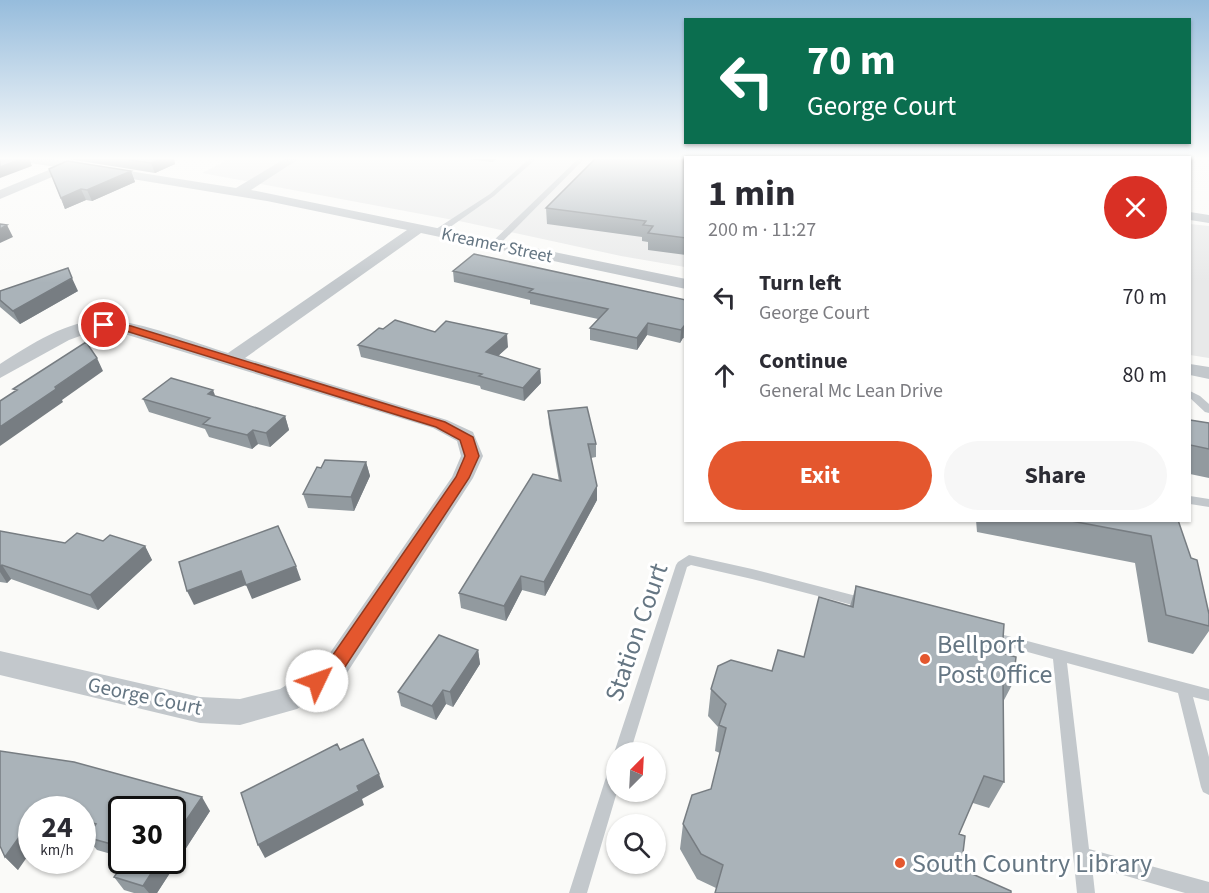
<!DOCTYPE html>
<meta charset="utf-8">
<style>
:root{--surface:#fff;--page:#f7f7f7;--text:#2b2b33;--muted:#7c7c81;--accent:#e4572e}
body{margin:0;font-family:"Source Sans 3",sans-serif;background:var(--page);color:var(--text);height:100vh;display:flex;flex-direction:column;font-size:22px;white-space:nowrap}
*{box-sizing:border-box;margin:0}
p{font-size:20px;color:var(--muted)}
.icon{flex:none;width:33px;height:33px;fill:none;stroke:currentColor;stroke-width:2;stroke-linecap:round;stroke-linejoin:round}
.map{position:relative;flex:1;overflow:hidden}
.drawer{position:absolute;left:684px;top:156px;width:507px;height:366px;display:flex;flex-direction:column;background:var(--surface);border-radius:0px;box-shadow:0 2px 4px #0004}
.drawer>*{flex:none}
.hud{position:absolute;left:684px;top:18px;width:507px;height:126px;border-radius:0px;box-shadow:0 2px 4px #0004;background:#0b6e4f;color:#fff;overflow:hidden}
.needle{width:39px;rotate:24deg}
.fabs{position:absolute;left:606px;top:742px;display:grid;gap:12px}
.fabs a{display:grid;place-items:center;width:60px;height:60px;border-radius:50%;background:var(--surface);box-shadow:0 2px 4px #0004;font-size:30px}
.speed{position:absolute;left:18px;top:796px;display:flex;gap:12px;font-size:30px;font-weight:700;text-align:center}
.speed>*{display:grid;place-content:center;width:78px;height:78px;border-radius:50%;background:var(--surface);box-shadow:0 2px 4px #0004;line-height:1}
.speed small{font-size:15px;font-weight:400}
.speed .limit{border:3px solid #111;border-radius:9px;background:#fff;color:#111}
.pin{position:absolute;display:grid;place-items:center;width:51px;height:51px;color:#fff;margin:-26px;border:3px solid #fff;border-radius:50%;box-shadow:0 2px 6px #0007}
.me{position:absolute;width:66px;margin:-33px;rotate:48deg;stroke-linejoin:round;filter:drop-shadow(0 0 4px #0008)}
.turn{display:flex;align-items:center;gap:21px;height:126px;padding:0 24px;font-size:27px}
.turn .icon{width:78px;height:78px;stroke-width:2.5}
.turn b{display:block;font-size:42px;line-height:51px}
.round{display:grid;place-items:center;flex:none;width:63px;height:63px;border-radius:32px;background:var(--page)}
.overview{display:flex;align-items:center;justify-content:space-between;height:102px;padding:0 24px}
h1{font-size:36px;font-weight:700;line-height:45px}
.cta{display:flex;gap:12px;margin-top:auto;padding:12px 24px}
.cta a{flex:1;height:69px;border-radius:36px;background:var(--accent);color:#fff;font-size:24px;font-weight:700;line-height:69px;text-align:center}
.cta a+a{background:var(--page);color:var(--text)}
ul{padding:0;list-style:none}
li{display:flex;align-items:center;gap:18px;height:78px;padding:0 24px}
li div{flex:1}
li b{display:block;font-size:22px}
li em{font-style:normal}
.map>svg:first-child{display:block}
.built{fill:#e8e9e9}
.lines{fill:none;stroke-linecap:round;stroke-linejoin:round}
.lane{fill:#c3c8cc;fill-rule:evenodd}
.street{fill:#c3c8cc;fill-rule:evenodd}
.wall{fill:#929a9f}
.shaded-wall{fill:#777d82}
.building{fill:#aab3b9;stroke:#777d82;stroke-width:1.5}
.route{fill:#e4572e;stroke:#94391e;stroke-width:1.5}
.poi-dot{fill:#e4572e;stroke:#fff;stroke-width:2}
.labels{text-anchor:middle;stroke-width:6;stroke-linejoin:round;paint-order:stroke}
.far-street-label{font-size:18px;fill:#657683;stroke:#fff}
.street-label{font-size:21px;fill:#657683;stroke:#fff}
.near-street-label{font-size:26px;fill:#657683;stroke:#fff}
.near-poi-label{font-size:26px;fill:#657683;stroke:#fff;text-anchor:start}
</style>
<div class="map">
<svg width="1209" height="893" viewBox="0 0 1209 893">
<rect width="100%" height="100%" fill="#fafaf8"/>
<!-- built -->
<path class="built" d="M231 158H685V267L621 256 464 222 202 173Z
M1190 224 1209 226V358L1190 355Z"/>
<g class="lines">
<!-- lane -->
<path class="lane" d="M530 158H537L494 196 439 235H433V231L490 194Z
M579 158H585L497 247H491V243Z
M1190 391 1200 396 1209 404V413L1205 412 1190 398Z
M1190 496 1209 499V507L1190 504Z
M689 555 752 569 864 598 869 599 870 603 869 607 864 608 752 579 691 565 687 567 630 753H616V758L614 753 676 565 678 562Z
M989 631 1209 689V701L1193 697 1209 757V795L1203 792 1201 787 1178 693 1067 663 1089 849 1209 882V893H1185L1092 866 1095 893H1077L1053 659 984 640 982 636 984 632Z
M616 764 617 792 587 893H569L608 771 610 766Z"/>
<!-- street -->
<path class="street" d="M18 158H47L236 188 286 158H300L251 190 686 279V289L421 233 245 358 447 420 473 432 483 456 473 478 343 679 297 709 240 725 200 723 0 675V651L200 697 240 699 280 689 323 663 452 477 461 456 457 441 433 428 118 332H91L69 340 0 378V364C31 344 69 319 107 320 140 321 195 343 228 353L407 230 267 201 71 169 0 199V190L56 167 24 162Z
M1190 212 1209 215V223L1190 220Z
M1190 364 1209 367V379L1190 375Z"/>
</g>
<!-- wall -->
<path class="wall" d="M62 158H174L175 164 155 173Z
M460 158H497L493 162Z
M686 158V255L648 250V242L642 241V237L547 224 546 208Z
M49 169 131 171 135 182 92 201 86 200 65 209Z
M453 271 686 300V339L683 338 680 343 647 335 637 350 590 340V328L598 319 530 304V300L454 282Z
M0 291H78L20 324 0 307Z
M383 329 435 332 508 347 498 356 540 369 541 383 524 401 481 389 480 386 361 357 358 345Z
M215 396 285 416 289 430 270 447 258 444 252 449 209 437 205 429 149 412 143 399Z
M548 411 596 444V457L591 458 597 486V500L545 596 522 590 506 621 461 608 459 593 559 481 549 424Z
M1190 420 1209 423V478L1190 474Z
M366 462 370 476 354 511 308 508 303 494 321 468Z
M976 520H1178L1209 614V631L1193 654 1148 642 1135 563 977 532Z
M0 531 65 543 103 541 145 546 152 560 98 610 11 579 7 583 0 582Z
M856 586 1002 653 1013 683 1003 702 1004 782 989 808 973 803 716 888 697 879 680 849 683 824 711 789 720 753 715 751 718 727 708 716 711 689 772 671 804 657 850 606Z
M478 650 480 664 453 707 446 704 436 720 401 706 398 692Z
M0 751 210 811 157 893H134L124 890 114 877 172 861 122 810V857L97 850 86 837 89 832 82 830V810H32L18 870 5 857Z"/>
<!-- shaded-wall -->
<path class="shaded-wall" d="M23 158H29L32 166 0 178V167Z
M163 158H174L175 164 155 173 151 163Z
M131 171 135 182 92 201 87 190Z
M81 189 86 200 65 209 61 198Z
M7 225 13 237 0 243V229Z
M72 278 78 291 20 324 13 311Z
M648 323 647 335 637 350V338Z
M684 326 683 338 680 343 681 330Z
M507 334 508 347 488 365 486 352Z
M97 358 103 371 62 400 63 402 0 446V427L55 387Z
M540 369 541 383 524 401 523 388Z
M213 390 218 403 208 394Z
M285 416 289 430 270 447 266 433Z
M253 430 258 444 252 449 247 435Z
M366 462 370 476 354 511 351 497Z
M597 486V500L545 596 544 582Z
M145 546 152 560 98 610 90 595Z
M2 565 11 579 7 583 0 572V566Z
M296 566 301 580 252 599 246 585 194 605 187 591 241 571Z
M521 576 522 590 506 621 504 606Z
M478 650 480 664 453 707 450 692Z
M443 690 446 704 436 720 432 706Z
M379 774 384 787 362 799 364 805 265 858 258 845 357 786Z
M202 797 210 811 157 893H149L143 886 159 861H172V841Z
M32 819V850L18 870 5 857Z"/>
<!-- building -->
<path class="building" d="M0 158H23L0 167Z
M117 158H163L151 163Z
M596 158H686V238L648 233 653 226 643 225 646 221 546 208Z
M67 161 131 171 87 190 81 189 61 198 49 169Z
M0 224 7 225 0 229Z
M474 254 686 300V326H684L681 330 648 323 637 338 590 328 608 309 529 292 533 289 453 271Z
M68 268 72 278 13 311 0 300V291Z
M395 320 435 332 446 321 507 334 486 352 540 369 523 388 479 376 482 374 358 345 379 328 383 329Z
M86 342 97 358 55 387 56 389 0 427V401L17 390 13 389Z
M171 378 213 390 208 394 285 416 266 433 253 430 247 435 203 424 210 418 143 399Z
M587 407 596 444H588L597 486 544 582 521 576 504 606 459 593 533 474 561 481 548 411Z
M1190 420 1209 423V449L1190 445Z
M325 460 366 462 351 497 303 494 317 467 321 468Z
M1066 520H1178L1191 558 1197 560 1209 614V626L1166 615 1151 536Z
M278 526 296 566 246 585 241 571 187 591 179 562Z
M0 531 65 543 77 533 103 541 110 535 145 546 90 595 2 565 0 566Z
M856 586 1004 624 1002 653 1016 657 1013 683 1003 679 1004 782 984 776 959 834 965 836 961 869 1011 891V893H715L723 865 701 854 683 824 692 795 711 789 726 728 719 725 726 704 711 689 718 666 731 660 772 671 778 650 804 657 819 597 853 607Z
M439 635 478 650 450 692 443 690 432 706 398 692Z
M363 739 379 774 357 786 359 791 258 845 241 793 337 744 340 750Z
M0 751 74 762 202 797 172 841V810H122V847L86 837 96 824 82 820V810H49L40 807 38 810H32V819L5 857 0 846Z
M125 861H159L143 886 114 877Z"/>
<!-- sky -->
<linearGradient id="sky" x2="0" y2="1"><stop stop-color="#96bcdc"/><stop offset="0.56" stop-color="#fdfdfc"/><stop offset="1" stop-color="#fdfdfc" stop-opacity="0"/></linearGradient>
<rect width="1209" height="283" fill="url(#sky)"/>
<!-- route -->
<path class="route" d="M104 322 131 326 445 422 473 437 479 456 469 478 339 676C330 682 322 690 311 686L308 681 311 675 326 665 456 477 465 456 460 440 436 427 126 331 100 327 99 325Z"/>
<!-- markers -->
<g class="poi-dot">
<circle cx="925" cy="659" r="6"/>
<circle cx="900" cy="863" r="6"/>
</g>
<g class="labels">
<!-- far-street labels -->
<g class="far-street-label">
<text transform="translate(497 245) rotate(12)" y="6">Kreamer Street</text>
</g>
<!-- street labels -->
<g class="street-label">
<text transform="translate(145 696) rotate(12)" y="7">George Court</text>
</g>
<!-- near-street labels -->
<g class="near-street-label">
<text transform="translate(636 632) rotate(-71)" y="9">Station Court</text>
</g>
<!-- near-poi labels -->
<g class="near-poi-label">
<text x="937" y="653">Bellport<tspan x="937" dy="30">Post Office</tspan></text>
<text x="912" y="872">South Country Library</text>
</g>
</g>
</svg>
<div class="fabs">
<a><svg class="needle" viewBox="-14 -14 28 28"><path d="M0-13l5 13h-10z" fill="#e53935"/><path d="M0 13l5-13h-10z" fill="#7c7c81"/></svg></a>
<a><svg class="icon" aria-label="search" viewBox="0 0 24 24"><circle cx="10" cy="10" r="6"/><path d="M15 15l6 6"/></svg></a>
</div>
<div class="speed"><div>24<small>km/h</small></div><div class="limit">30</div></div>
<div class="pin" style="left:104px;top:325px;background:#d93025"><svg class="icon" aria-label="arrive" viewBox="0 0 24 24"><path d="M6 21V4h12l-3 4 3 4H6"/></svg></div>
<svg class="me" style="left:317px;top:681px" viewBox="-20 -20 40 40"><circle r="19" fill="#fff"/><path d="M0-13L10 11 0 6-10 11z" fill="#e4572e"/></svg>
<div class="hud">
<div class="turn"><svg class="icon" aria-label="left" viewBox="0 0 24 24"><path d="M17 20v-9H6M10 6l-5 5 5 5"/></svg><div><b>70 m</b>George Court</div></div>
</div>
<section class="drawer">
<div class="overview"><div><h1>1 min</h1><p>200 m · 11:27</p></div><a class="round" style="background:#d93025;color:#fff"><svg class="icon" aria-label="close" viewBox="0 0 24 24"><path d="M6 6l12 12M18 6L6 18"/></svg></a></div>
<ul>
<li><svg class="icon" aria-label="left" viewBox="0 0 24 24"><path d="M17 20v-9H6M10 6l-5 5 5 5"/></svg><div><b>Turn left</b><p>George Court</p></div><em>70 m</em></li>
<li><svg class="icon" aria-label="ahead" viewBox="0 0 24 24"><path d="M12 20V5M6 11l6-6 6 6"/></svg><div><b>Continue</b><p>General Mc Lean Drive</p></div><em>80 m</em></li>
</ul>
<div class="cta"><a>Exit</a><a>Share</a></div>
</section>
</div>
